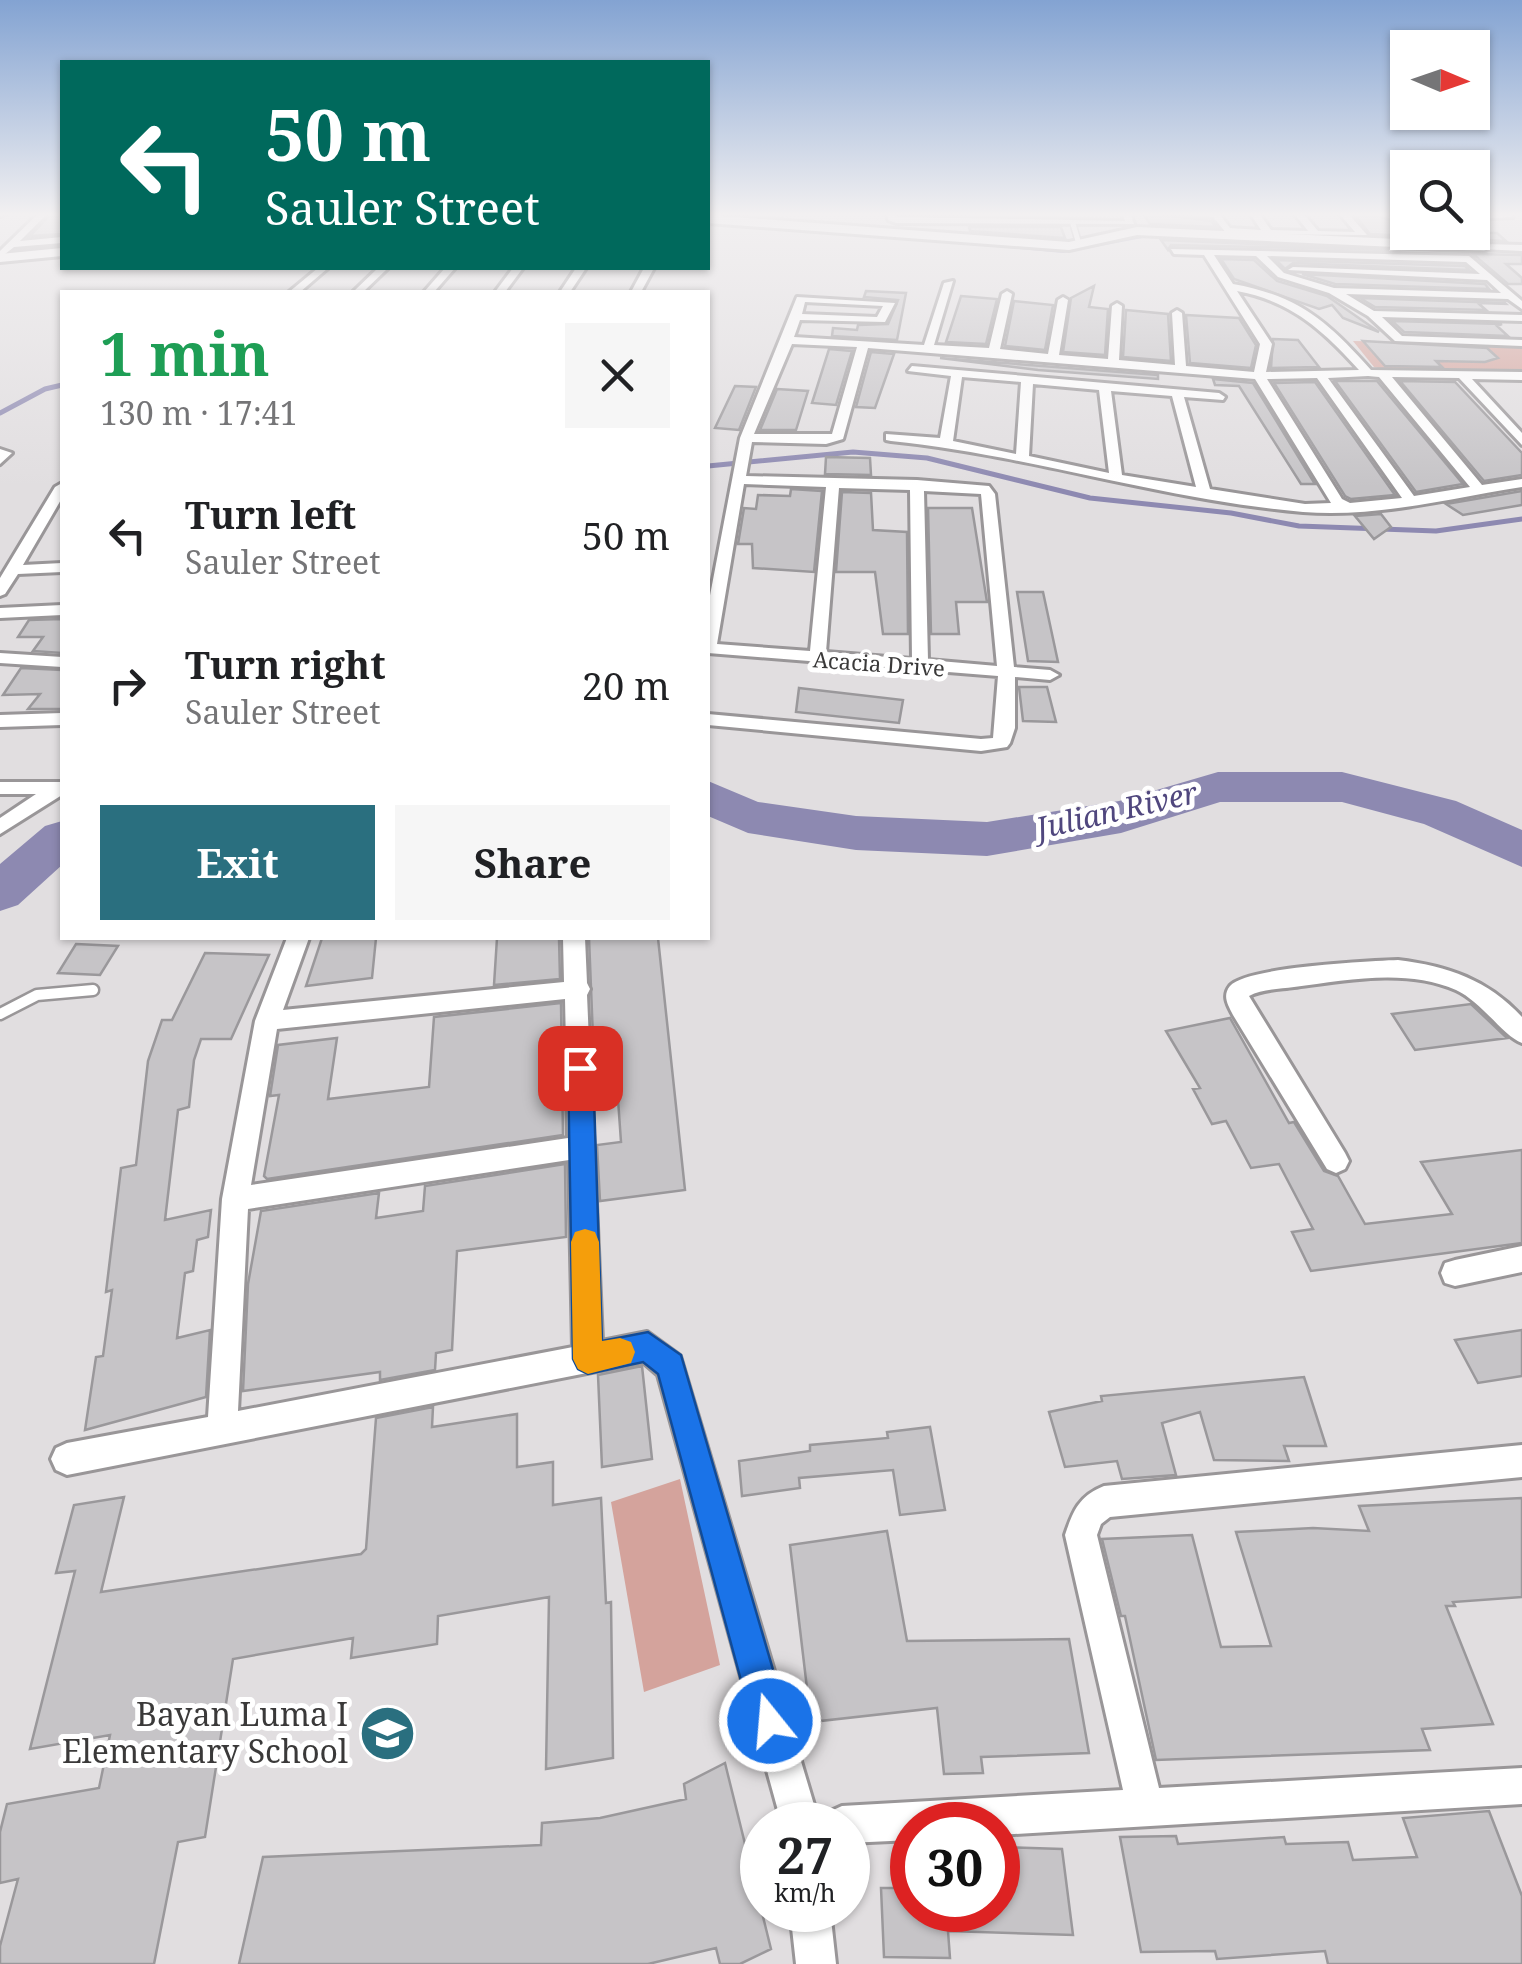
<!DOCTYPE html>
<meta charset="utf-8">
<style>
:root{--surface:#fff;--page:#f6f6f6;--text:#202124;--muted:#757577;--accent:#2a6f7f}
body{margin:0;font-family:"Noto Serif",serif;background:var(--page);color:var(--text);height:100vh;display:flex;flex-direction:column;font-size:38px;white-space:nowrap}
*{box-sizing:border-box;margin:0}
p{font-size:32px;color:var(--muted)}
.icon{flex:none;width:55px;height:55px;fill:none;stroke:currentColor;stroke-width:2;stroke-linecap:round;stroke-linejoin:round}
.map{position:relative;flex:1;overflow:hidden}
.panel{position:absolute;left:60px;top:290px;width:650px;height:650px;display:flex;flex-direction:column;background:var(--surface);border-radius:0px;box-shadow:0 2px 8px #0004}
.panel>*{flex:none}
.top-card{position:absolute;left:60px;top:60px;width:650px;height:210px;border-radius:0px;box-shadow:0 2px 8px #0004;background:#00695c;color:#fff;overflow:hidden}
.needle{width:65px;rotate:92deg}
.fabs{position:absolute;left:1390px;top:30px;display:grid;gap:20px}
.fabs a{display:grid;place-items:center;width:100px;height:100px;border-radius:0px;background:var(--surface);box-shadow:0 2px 8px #0004;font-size:50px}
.speed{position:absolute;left:740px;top:1802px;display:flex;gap:20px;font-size:50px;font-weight:700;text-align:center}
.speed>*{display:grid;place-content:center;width:130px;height:130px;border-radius:50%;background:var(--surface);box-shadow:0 2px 8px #0004;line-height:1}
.speed small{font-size:25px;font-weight:400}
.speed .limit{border:15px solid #d22;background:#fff;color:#111}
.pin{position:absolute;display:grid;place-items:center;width:85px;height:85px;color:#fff;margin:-42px;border-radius:20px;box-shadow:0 5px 15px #0006}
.me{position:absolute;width:110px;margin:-55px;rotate:343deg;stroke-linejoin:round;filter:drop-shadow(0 0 8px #0008)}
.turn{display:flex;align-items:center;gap:35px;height:210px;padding:0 40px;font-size:45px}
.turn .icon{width:130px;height:130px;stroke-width:2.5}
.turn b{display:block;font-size:70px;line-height:85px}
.round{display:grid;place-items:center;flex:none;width:105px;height:105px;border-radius:0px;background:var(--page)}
.head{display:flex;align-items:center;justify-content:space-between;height:170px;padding:0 40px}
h1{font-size:60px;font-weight:700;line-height:75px;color:#1e9e55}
.action{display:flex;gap:20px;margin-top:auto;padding:20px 40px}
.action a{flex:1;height:115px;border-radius:0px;background:var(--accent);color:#fff;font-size:40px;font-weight:700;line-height:115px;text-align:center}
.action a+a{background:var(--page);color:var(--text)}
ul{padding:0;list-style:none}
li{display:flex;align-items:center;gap:30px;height:150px;padding:0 40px}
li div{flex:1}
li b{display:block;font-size:38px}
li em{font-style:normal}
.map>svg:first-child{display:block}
.green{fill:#d4a39c}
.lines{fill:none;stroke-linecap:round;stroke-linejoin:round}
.stream-far1{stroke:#8d89b1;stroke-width:4}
.stream{stroke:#8d89b1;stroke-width:5}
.river{fill:#8d89b1;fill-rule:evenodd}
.building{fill:#c6c4c7;stroke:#9a989b;stroke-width:2.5}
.lane-far1-casing{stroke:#999698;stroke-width:8}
.lane-casing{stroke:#999698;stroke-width:15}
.street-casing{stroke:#999698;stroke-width:6}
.secondary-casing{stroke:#999698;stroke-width:6}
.lane-far1{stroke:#fff;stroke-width:5}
.lane{stroke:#fff;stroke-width:10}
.street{fill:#fff;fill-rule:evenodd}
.secondary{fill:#fff;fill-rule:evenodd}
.route{fill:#1a73e8;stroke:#114b97;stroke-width:2.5}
.slow{fill:#f59e0b}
.labels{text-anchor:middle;stroke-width:10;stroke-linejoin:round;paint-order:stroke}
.far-street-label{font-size:22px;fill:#3a3939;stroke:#fff}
.water-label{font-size:30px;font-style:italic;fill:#50477e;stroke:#fff}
.near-poi-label{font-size:32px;fill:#3a3939;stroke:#fff;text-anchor:end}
</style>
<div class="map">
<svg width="1522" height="1964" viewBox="0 0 1522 1964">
<rect width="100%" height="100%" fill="#e1dee0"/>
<!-- green -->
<path class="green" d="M1353 341 1522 344V372L1383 369 1374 367Z
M680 1479 720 1665 644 1692 611 1502Z"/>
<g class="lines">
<!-- stream-far1 -->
<path class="stream-far1" d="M932 239 1063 251 1142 236
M0 262 62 256"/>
<!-- stream -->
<path class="stream" d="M0 413 45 389 62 385
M708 466 853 452 927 458 1090 498 1231 513 1299 526 1436 531 1522 519"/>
<!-- river -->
<path class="river" d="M1218 772H1342L1456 801 1522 830V867L1424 824 1342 802H1220L1121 833 987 856 856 850 748 833 708 816V781L758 802 856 816 987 822 1119 801Z
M62 821V865L18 905 0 911V864L45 826Z"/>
</g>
<!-- building -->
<path class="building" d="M62 212V234L30 236 52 213Z
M1142 212 1211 221 1216 227 1150 224Z
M1352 212H1376L1382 218 1408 222V232L1497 233 1506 241 1370 234Z
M969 227H1061L1065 238 970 231Z
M1161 240 1389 250 1171 245 1168 250Z
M1473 254 1522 255V264H1506L1522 278V284H1508Z
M1221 259 1254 260 1277 281 1327 296 1379 332 1343 318 1332 305 1319 309 1234 279Z
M1276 260 1465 266 1469 270 1293 263 1285 269Z
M1302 274 1485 284 1489 289 1335 284Z
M1094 286 1089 307 1108 309 1105 355 1063 352 1071 298Z
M866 291 906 293 897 340 832 336 833 328 857 330 858 325 888 324 898 300 864 297Z
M961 296 997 299 986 344 946 342Z
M1360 298 1505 303 1506 304 1478 303 1486 310 1375 307Z
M1014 301 1053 305 1045 350 1005 346Z
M1126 310 1168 314 1171 361 1123 357Z
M1186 315 1239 318 1256 345 1251 368 1190 363Z
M1392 321 1502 324 1497 326 1508 336 1404 332Z
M1273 339 1298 340 1319 367 1271 368Z
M1363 341 1487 348 1498 358 1485 362 1436 361 1442 367 1385 366Z
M829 349 852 351 836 405 812 403Z
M871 352 894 354 875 408 856 407Z
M940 358 1158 375V379L1038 370Z
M1213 379 1253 383 1315 484H1301L1239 386 1215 385Z
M1335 381H1377L1463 484 1416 492Z
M1400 381 1455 382 1522 453V475L1484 481Z
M1315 382 1395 495 1351 499 1345 496 1274 383Z
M735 386 756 387 739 430 715 428Z
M777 389 808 391 796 430H760Z
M826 457 870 458 871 475 825 474Z
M791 489 822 491 814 572 753 568 752 544H738L744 508 756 509 758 495 790 496Z
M1522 491V505L1463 515 1446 504Z
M842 492 871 493 873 530 907 532 908 634H883L875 572H836Z
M928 508H972L987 602H956L959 634H931Z
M1381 514 1391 527 1374 539 1355 516Z
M1017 592H1043L1058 662 1028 661Z
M62 619V653L33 651 43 637H18L29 620Z
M21 668 62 670V709H28L40 694 3 695Z
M1019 687H1047L1056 722 1023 721Z
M799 688 903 700 899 723 796 712Z
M322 938H376L372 978 306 986Z
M497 938H559L560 979 494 985Z
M589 938H658L685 1190 600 1201 597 1145 621 1142 617 1085 595 1088Z
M76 944 118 946 100 975 58 973Z
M205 953 269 955 231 1039H201L194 1060 189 1107 178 1110 165 1220 211 1210 208 1237 197 1240 193 1271 185 1273 177 1338 210 1330 206 1397 85 1430 96 1357 103 1356 112 1290 106 1292 121 1168 136 1165 148 1061 162 1020H172Z
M561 1003 563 1135 267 1179 264 1176 279 1095 270 1096 278 1045 337 1038 328 1099 429 1087 434 1017Z
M1471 1004 1507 1038 1415 1050 1392 1014Z
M1230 1018 1289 1123 1294 1122 1324 1171 1338 1176 1365 1224 1452 1214 1421 1162 1522 1150V1243L1311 1271 1292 1232 1313 1229 1279 1164 1251 1168 1226 1121 1212 1124 1193 1089 1200 1088 1166 1031Z
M565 1164 566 1237 457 1251 452 1350 436 1353 435 1370 380 1380V1372L243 1391 248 1284 261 1211 379 1193 376 1218 423 1211 425 1186Z
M1522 1330V1376L1478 1383 1455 1340Z
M642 1366 652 1459 602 1467 598 1375Z
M1304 1377 1326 1446H1284L1289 1461 1214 1460 1200 1412 1162 1423 1176 1475 1122 1479 1117 1461 1065 1467 1049 1412 1102 1401 1101 1396Z
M433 1407 432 1427 517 1414V1467L553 1462V1505L601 1498 606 1603 611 1602 613 1758 546 1769 549 1597 438 1616 437 1644 351 1658 353 1638 233 1659 205 1837 178 1842 154 1964H0V1946L18 1879 0 1883V1832L7 1804 99 1788 110 1735 30 1749 75 1571 56 1573 74 1505 124 1497 101 1592 361 1554 366 1549 376 1418Z
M930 1427 945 1510 900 1515 893 1470 799 1478 800 1488 742 1496 739 1461 810 1451V1445L888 1438 887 1432Z
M1522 1498V1597L1453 1602 1455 1606H1446L1493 1724 1422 1729 1430 1750 1156 1760 1125 1616H1121L1102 1539 1192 1535 1221 1647 1271 1646 1236 1532 1313 1528 1369 1531 1359 1506Z
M887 1531 907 1641 1069 1639 1089 1753 981 1757 983 1773 944 1774 937 1708 811 1722 790 1545Z
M725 1763 771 1949 740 1964H720L716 1948 648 1964H239L263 1857 541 1845 542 1823 600 1818 686 1799 684 1784Z
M1489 1811 1522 1896V1964H1328L1325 1951 1217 1959 1215 1951 1141 1952 1120 1837 1176 1836 1178 1844 1284 1837 1286 1844 1348 1842 1353 1860 1417 1857 1403 1818Z
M998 1847 1062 1849 1073 1935 948 1931 950 1958 884 1957 881 1888H912V1910H998Z"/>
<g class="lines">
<defs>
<path id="lane-far1" d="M1073 224 1079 244"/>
<path id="lane" d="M0 1014 37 995 93 990"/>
<path id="street" d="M0 212H10L0 216Z
M40 212H49L20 241 62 237V243L14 247 0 258V251Z
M887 212H895L897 217 1125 221 1122 212H1130L1134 224 896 223 888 220Z
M1162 212H1218L1230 228 1261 230 1249 212H1258L1271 230 1308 231 1293 212H1302L1318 231 1355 232 1338 212H1347L1367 235 1227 234 1213 217Z
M1384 212H1408V218Z
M1472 213 1509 214 1513 217 1472 219Z
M1484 244 1522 245V251L1481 249Z
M1171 249 1469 256 1522 301V309L1508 299 1346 294 1374 311 1522 315V321L1382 317 1402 336 1522 340V346L1395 341 1368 316 1329 293 1278 277 1256 256 1214 255 1233 284C1299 296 1327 321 1371 370L1522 372V380L1472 379 1522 433V445L1459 378 1392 377 1482 485 1522 479V487C1451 498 1376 518 1303 512 1164 500 1029 455 891 441L886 440V434L940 438 951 376 908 371 912 366 1219 393 1225 397 1223 400 1184 397 1210 489 1305 504 1331 503 1255 379 868 348 843 439 826 444 752 442 746 476 917 480 989 486 995 494 1014 667 1050 670 1059 675 1050 680 1015 677V728L1010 743 1007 747 981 751 708 725V714L981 739 993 738 998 676 824 662 817 665 809 661 708 653V606L740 438 797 297 895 303 885 322 800 320 794 337 924 345 944 283 953 281 934 345 989 348 1002 294 1007 291 1012 294 1000 349 1048 354 1058 300 1063 297 1068 300 1059 355 1108 359 1112 306 1117 303 1122 306 1119 360 1175 365 1172 313 1177 310 1182 313 1186 366 1254 372 1260 344 1204 255 1174 254ZM1267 256 1466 262 1480 274 1293 267 1288 270 1487 280 1501 293 1334 288 1284 273ZM1237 291C1291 301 1323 330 1359 370L1266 372 1272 344ZM805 302 883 306 877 317 802 314ZM792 344 857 347 832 434H754ZM1368 376 1379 377 1470 487 1414 496 1328 378ZM962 377 1021 382 1016 454 953 441ZM1317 378 1402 498 1350 503 1342 499 1267 379ZM1033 384 1099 390 1109 473 1029 456ZM1111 391 1172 396 1196 487 1122 475ZM744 484 826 487 810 651 717 644ZM839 488 910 490 912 659 826 652ZM924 491 981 494 997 666 928 660Z
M318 268H328L300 292H289Z
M378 268H388L363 292H353Z
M445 268H455L434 292H424Z
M513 268H523L505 292H495Z
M576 268H586L570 292H560Z
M644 268H654L641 292H631Z
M0 449 12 453 0 464Z
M62 483V498L23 565 62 563V572L18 574 5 594 0 596V578L55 487Z
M62 605V615L0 618V608Z
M0 653 62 657V667L0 663Z
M62 713V725L0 727V715Z
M0 782H60L62 795 0 834V818L36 794H0Z
M287 938H309L283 1010 564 982 563 938H585L587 983 590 989 587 995 602 1341 647 1332 680 1356 820 1825H782L658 1375 643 1362 67 1475 56 1470 51 1459 56 1448 67 1443 208 1417 222 1199 255 1021ZM565 999 568 1138 251 1185 277 1029ZM569 1160 573 1347 238 1411 248 1209Z
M1398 960C1448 966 1488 980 1522 1017V1043C1503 1036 1482 1002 1456 990 1407 968 1346 980 1294 987 1280 989 1262 989 1249 996L1345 1153 1349 1161 1345 1169 1336 1173 1327 1169 1233 1015C1228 1005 1222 996 1230 986 1246 967 1370 961 1398 960Z
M1522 1246V1272L1455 1286 1445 1283 1441 1273 1445 1263 1455 1260Z
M1522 1445V1477L1110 1517 1101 1524 1097 1535 1159 1788 1522 1768V1804L998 1835V1825H912V1840L848 1843V1825H823L829 1812 842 1806 1123 1790 1065 1535C1073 1511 1079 1496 1104 1486Z
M790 1910H830L836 1964H796Z"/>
<path id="secondary" d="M708 215 1069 242 1137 227 1484 243 1491 247 1484 251 1137 235 1069 250 708 223Z
M62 248V256L0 262V254Z"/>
</defs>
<!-- lane-far1 casing -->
<use href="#lane-far1" class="lane-far1-casing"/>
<!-- lane casing -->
<use href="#lane" class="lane-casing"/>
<!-- street casing -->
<use href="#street" class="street-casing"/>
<!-- secondary casing -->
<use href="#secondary" class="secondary-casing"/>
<!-- lane-far1 -->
<use href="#lane-far1" class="lane-far1"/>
<!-- lane -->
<use href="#lane" class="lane"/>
<!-- street -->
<use href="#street" class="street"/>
<!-- secondary -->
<use href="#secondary" class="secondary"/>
</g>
<!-- sky -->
<linearGradient id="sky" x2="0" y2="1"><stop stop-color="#83a3d2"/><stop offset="0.44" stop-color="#f2f0f1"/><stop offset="1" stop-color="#f2f0f1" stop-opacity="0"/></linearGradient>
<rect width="1522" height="487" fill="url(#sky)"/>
<!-- route -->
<path class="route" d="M580 1058 589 1061 593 1068 602 1341 648 1332 681 1355 788 1721 783 1734 770 1739 757 1734 752 1721 658 1374 643 1362 588 1374 578 1369 573 1359 568 1068 572 1061Z"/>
<!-- slow -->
<path class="slow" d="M585 1229 595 1232 599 1242 602 1341 620 1338 631 1342 635 1352 631 1363 588 1374 578 1369 573 1359 571 1242 575 1232Z"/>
<!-- icons -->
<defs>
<symbol id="school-disc" viewBox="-11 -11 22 22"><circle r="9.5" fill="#2a6f7f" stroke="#fff"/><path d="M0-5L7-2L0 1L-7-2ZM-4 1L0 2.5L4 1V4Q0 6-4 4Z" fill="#fff"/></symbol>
</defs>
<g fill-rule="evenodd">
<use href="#school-disc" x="356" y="1702" width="63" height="63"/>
</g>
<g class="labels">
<!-- far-street labels -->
<g class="far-street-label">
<text transform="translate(879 664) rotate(4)" y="8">Acacia Drive</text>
</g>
<!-- water labels -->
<g class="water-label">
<text transform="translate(1117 811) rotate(-13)" y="10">Julian River</text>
</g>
<!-- near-poi labels -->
<g class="near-poi-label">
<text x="348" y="1726">Bayan Luma I<tspan x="348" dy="37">Elementary School</tspan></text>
</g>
</g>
</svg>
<div class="fabs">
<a><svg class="needle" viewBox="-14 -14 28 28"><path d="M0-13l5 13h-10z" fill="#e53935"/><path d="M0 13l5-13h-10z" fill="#757577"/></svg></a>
<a><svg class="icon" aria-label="search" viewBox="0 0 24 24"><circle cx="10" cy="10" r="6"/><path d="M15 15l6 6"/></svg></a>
</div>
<div class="speed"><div>27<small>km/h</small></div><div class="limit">30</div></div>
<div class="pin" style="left:580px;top:1068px;background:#d93025"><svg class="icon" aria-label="arrive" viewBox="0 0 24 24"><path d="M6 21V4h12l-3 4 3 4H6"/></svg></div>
<svg class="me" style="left:770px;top:1721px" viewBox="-20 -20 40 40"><circle r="17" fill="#1a73e8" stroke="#fff" stroke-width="3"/><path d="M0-11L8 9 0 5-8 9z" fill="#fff"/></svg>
<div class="top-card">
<div class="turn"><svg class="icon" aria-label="left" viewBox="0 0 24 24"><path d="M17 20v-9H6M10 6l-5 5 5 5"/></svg><div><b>50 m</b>Sauler Street</div></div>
</div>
<section class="panel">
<div class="head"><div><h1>1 min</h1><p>130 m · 17:41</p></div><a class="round"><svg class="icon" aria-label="close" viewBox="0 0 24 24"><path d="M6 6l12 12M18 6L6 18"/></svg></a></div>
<ul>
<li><svg class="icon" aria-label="left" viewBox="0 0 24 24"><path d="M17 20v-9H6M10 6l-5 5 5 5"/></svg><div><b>Turn left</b><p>Sauler Street</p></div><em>50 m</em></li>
<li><svg class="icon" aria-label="right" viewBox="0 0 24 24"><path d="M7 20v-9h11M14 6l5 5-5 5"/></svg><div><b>Turn right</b><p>Sauler Street</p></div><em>20 m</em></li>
</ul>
<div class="action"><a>Exit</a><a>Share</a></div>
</section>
</div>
